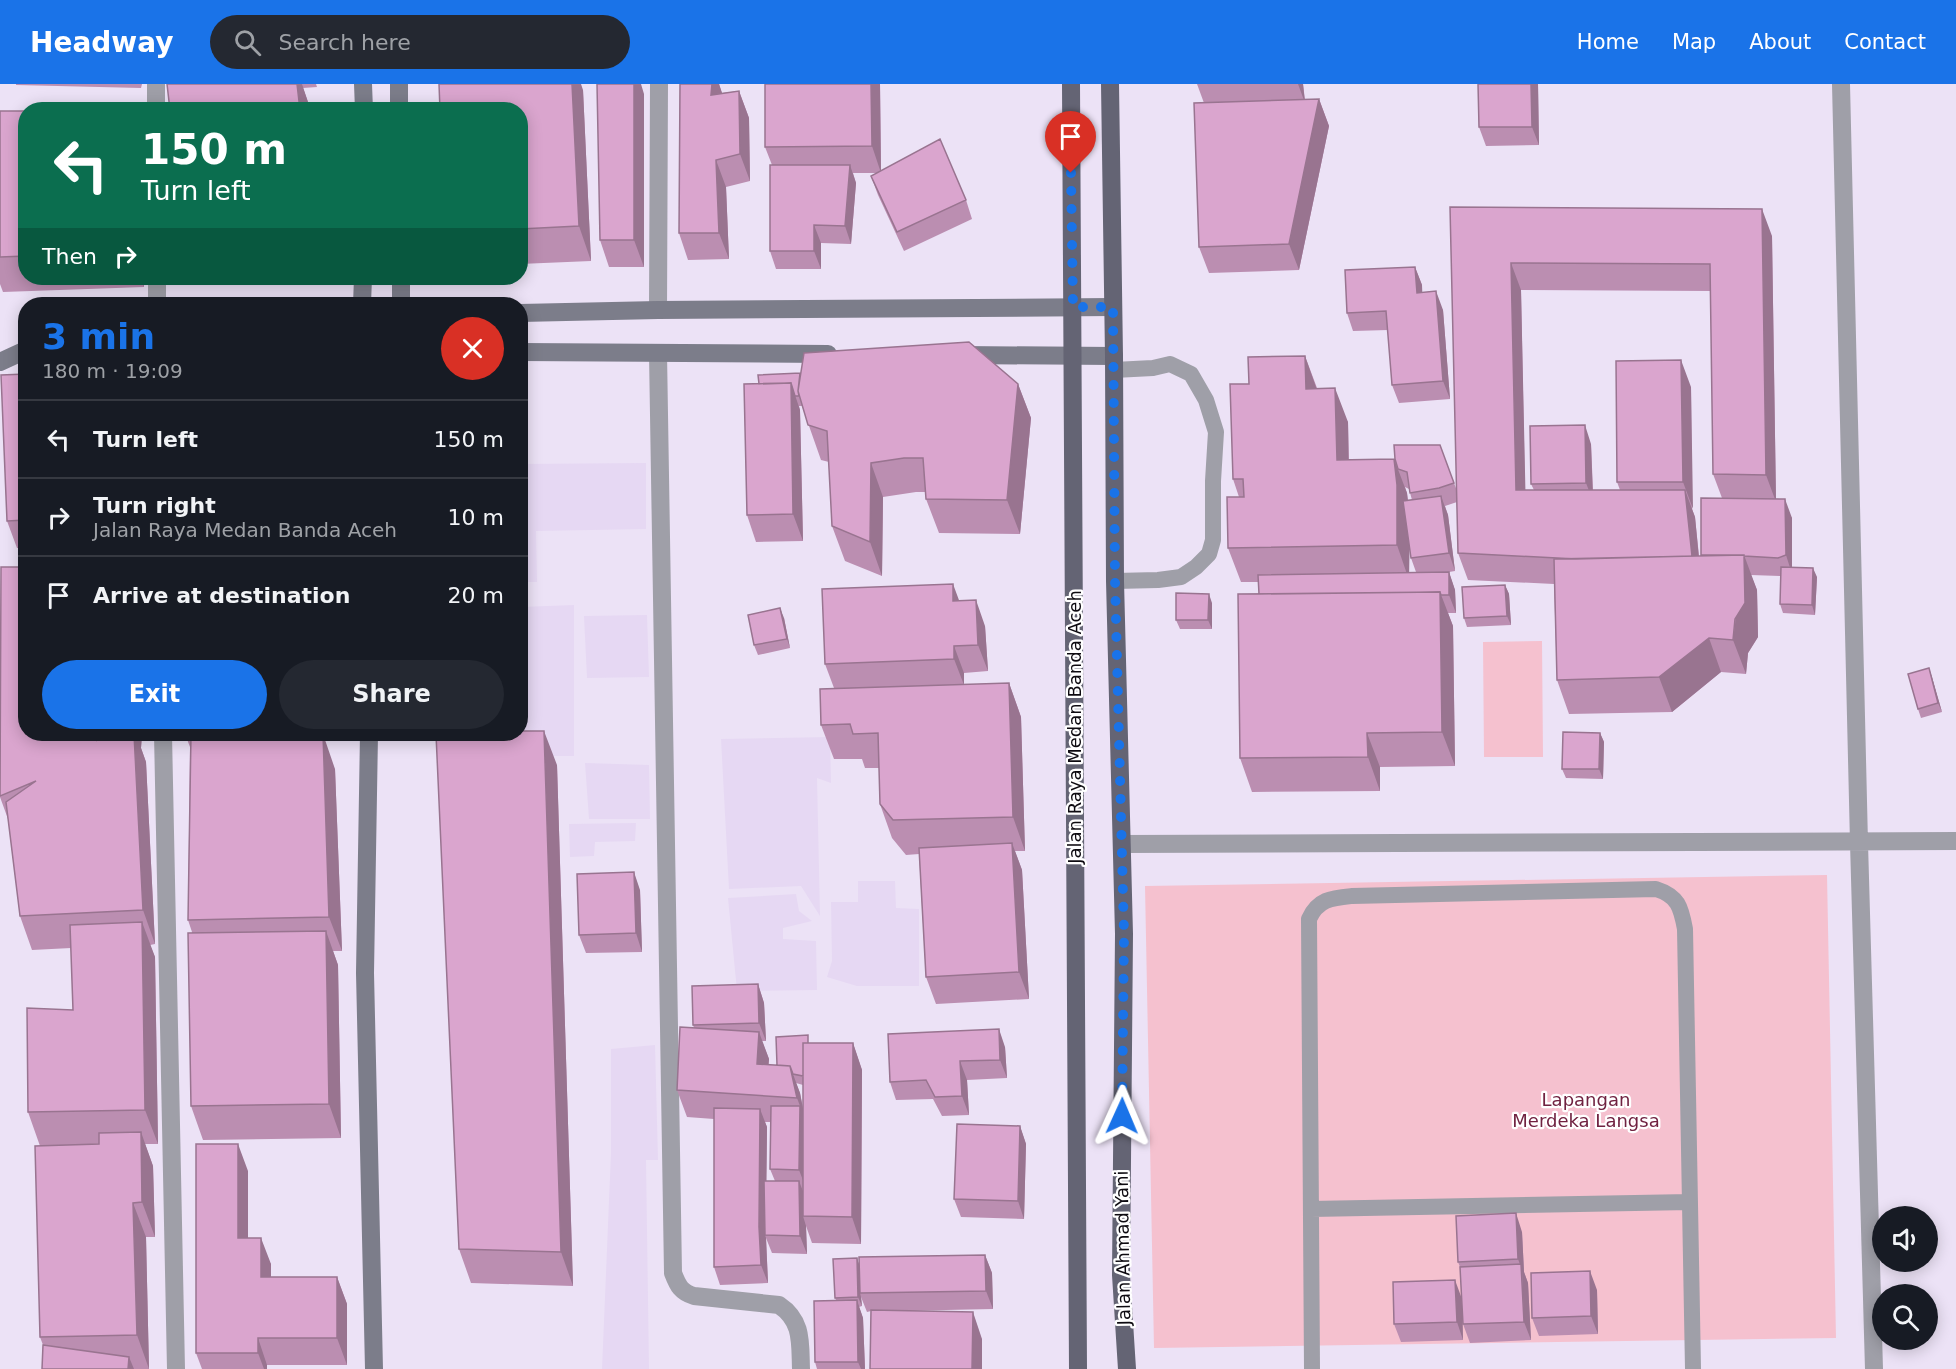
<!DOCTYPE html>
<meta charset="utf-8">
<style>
:root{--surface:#171b24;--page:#242831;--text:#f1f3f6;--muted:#9ea1a6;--line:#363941;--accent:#1a73e8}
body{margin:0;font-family:"DejaVu Sans",sans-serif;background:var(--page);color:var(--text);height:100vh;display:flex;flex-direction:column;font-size:22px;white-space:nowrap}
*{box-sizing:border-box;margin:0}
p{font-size:20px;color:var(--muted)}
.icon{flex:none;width:33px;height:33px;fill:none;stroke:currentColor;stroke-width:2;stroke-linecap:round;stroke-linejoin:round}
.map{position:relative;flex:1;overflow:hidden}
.details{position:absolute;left:18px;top:213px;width:510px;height:444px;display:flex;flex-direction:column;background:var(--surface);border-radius:24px;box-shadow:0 3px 15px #0003}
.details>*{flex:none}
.guide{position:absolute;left:18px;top:18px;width:510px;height:183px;border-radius:24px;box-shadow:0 3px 15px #0003;background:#0b6e4f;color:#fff;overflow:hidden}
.tools{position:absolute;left:1872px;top:1122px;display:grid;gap:12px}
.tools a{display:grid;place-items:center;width:66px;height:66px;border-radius:50%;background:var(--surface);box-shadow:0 3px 15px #0003;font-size:30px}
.pin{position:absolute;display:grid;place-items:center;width:51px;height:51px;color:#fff;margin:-62px -26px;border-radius:50% 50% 50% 0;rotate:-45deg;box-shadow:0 0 6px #0007}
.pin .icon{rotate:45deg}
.me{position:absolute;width:66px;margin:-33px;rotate:1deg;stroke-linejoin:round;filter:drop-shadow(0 0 4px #0008)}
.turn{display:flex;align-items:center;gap:21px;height:126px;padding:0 24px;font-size:27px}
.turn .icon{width:78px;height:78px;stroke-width:2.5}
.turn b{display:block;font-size:42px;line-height:51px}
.then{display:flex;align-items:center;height:57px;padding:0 24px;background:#0003;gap:12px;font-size:22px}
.round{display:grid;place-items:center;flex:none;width:63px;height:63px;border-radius:32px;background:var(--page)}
.summary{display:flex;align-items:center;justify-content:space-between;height:102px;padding:0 24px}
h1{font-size:36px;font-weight:700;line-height:45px;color:var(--accent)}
.cta{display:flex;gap:12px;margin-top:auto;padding:12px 24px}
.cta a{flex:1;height:69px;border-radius:36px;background:var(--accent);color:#fff;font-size:24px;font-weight:700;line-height:69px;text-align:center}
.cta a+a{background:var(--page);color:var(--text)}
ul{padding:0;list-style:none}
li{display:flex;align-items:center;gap:18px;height:78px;padding:0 24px;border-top:2px solid var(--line)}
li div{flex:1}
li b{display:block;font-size:22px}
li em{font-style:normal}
header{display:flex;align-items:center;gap:36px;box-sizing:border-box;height:84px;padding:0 30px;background:var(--accent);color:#fff}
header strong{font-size:28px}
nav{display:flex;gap:33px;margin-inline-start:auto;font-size:21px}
.search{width:420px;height:54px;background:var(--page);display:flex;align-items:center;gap:15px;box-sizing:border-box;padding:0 21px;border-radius:33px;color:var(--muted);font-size:22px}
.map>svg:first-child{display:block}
.built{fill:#e6d8f3}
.green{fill:#f5c1cf}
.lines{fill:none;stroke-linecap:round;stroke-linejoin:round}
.lane{stroke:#9f9fa8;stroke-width:16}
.street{stroke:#9f9fa8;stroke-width:18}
.secondary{stroke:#7c7d8a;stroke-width:18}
.primary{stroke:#646474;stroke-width:18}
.wall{fill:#bb8eb1;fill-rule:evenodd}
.shaded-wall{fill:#997490}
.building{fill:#daa5ce;stroke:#997490;stroke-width:1.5}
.route{stroke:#1a73e8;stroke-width:10;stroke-dasharray:0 18}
.labels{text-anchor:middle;stroke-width:4.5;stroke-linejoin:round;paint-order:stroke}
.street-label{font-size:18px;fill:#0d0a10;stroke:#fff}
.park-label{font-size:18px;fill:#702241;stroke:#fff}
</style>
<header>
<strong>Headway</strong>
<div class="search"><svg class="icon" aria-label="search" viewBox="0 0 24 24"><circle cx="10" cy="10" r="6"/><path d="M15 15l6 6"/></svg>Search here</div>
<nav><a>Home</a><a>Map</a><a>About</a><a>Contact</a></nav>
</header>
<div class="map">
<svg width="1956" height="1285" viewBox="0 0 1956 1285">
<rect width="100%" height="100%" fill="#ece2f6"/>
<!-- built -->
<path class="built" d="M646 379V445L536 447 537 498H521V380Z
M574 521V672H491L520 650 521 523Z
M647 531 649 593 587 594 584 532Z
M830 653 831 699 817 694 820 832 801 802 729 805 721 655Z
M585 679 649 681 650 735H589Z
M636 739 635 757 595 758 594 772 570 773 569 740Z
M858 797H895L896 824 919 825V902H857L827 893 832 877 831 818H858Z
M796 810 799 827 812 837 783 844V855L816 857 817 906 737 907 728 814Z
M655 961 658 1076H646L649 1285H602L611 1069V965Z"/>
<!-- green -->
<path class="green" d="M1542 557 1543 673H1484L1483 558Z
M1827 791 1836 1254 1154 1264 1145 802Z"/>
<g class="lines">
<!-- lane -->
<path class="lane" d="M1114 286 1153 284 1170 280 1191 290 1206 316 1216 348 1213 397V456L1209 470 1196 483 1181 493 1158 496 1115 497
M1311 1125 1690 1118
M1312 1285 1309 835C1318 815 1332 814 1352 812L1656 805C1678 812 1681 823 1685 845L1693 1285"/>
<!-- street -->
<path class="street" d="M156 0V26
M1841 0 1859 759 1874 1285
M157 194V220
M658 226 659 0
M658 269 673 1189C678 1202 681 1208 694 1212L779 1221C803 1237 800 1259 801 1285
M163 650 176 1285
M1122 760 1956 757"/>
<!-- secondary -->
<path class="secondary" d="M363 0 364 26
M399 0V26
M401 194V220
M362 220 363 194
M520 229 658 226 1113 223
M520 268 828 270
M960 271 1114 272
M0 278 26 266
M369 650 365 889 374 1285"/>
<!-- primary -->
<path class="primary" d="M1071 0 1078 1285
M1110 0 1114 272 1115 497 1124 850 1121 1191 1127 1285"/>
</g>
<!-- wall -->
<path class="wall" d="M16 0H142L141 4 16 1Z
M167 0H316L317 3 303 4 308 18Z
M680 0H719L722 9 739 7 749 34 750 97 726 103 729 175 688 176 679 149Z
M880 0 881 87 966 116 972 135 904 167 878 111 871 92 877 89H853L856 99 851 160 821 159V185H776L770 167 772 81 765 63Z
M1197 0H1303L1305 16 1319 15 1329 42 1299 186 1209 189 1199 163 1204 19Z
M1478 0H1538L1539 61 1486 62 1479 43Z
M583 6 591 177 520 180V26Z
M644 10V183H609L600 156Z
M0 27H26V194H144V203L3 208 0 200Z
M1450 123 1772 152 1776 415 1792 434V483L1817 493 1815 531 1783 529 1780 520 1781 492 1751 491 1757 506 1758 553 1748 569 1746 590 1721 588 1672 628 1569 630 1557 596 1554 500 1468 496 1458 469 1457 418 1445 422 1448 431 1455 487 1449 488 1455 506 1456 529H1448L1453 542 1455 682 1380 683V707L1252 708 1240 674 1259 510V498H1241L1228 464 1239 413 1233 395 1249 300 1305 272 1317 304 1348 338 1349 376 1395 375 1440 361 1457 407ZM1521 206 1711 207 1713 390 1722 414 1701 471 1702 472H1699L1695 433 1692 425 1691 303 1617 398 1620 406H1593L1591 360 1531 400 1534 406H1525ZM1405 403 1409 405 1412 416 1408 417 1407 409ZM1409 463 1411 474 1416 488H1409Z
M1415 183 1422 201V208L1443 226 1450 315 1399 319 1392 301 1388 246 1353 247 1347 229Z
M193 194H244L195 198Z
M26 290V464H17L7 437Z
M744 300H1018L1031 334 1020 450 939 449 926 415V408H916L883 413 882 492 845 477 832 442 829 378 821 376 802 322H799L800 326 803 457 756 458 747 431Z
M1 483 26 650H142L141 664 146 678 155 860 150 861 155 873 158 1060H145L153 1082 155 1153H146L149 1285H42L43 1261 40 1253V1062L28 1028 73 926 71 864 32 866 20 832 8 735 0 713Z
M1505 501 1509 510 1511 541 1467 543 1464 534Z
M1212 519V545H1180L1176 536Z
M784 534 790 564 758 571 754 561Z
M985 542 988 587 964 589V601L1009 599 1021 633 1025 767H1015L1022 786 1029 915 936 920 926 893 919 770 906 771 892 754 880 720 879 684H865L862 675H834L821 641 834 604 825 580Z
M1929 584 1942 628 1921 634 1918 625Z
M1600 649 1604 658 1603 695 1566 694 1562 685Z
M185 650H240L335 685 342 867H333L338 881 341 1054 203 1056 191 1022 192 848 188 836 190 663Z
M557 681 573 1202 471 1199 459 1165Z
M640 806 642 868 586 869 579 851Z
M758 900 764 919 766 957H762L769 975 768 981H777L810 959H853L862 986 861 1160 812 1159 806 1142 807 1170 772 1169 766 1154 768 1199 720 1201 714 1183V1035L687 1033 677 1006 694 944 693 941ZM796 999 803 1001V1024L800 1009ZM765 1038H771L770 1085 775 1097H766L767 1043Z
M1005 963 1007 994 967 996 969 1031 942 1032 933 1015 896 1016 890 998Z
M1020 1042 1026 1060 1024 1135 961 1133 954 1115Z
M248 1087V1154L271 1180V1193H337L347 1220V1281H267V1285H202L196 1269Z
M1522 1148 1524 1188 1528 1199 1531 1256 1470 1259 1463 1240 1462 1223 1463 1256 1401 1258 1394 1240 1462 1214 1460 1183 1458 1178Z
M985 1171 992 1189 993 1225 899 1227 982 1255V1285H870L871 1227 867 1228 861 1213 862 1222 859 1223 863 1234 865 1285H817L815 1278 836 1216 835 1214 857 1174 859 1181Z
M1597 1206 1598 1250 1539 1252 1532 1234Z"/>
<!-- shaded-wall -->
<path class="shaded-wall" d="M297 0H302L308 18 309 26H300Z
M572 0H581L583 6 591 177 579 142Z
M634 0H641L644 10V183L634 156Z
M712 0H719L722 9 711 11Z
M871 0H880L881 89 872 62Z
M1298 0H1303L1305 19Z
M1531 0H1538L1539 61 1532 43Z
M739 7 749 34 750 97 740 70Z
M1319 15 1329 42 1299 186 1289 160Z
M716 76 726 103 729 175 719 149Z
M850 81 856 99 851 160 845 142Z
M1762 125 1772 152 1776 418 1766 391Z
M814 141 821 159V185L814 167Z
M1511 179 1521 206 1526 433 1516 406Z
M1415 183 1422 201 1423 227 1417 209Z
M141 194H144V203Z
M1436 207 1443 226 1450 315 1443 297Z
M1305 272 1317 306 1306 305Z
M1681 276 1691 303 1693 425 1683 398Z
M791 299 800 326 803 457 793 430Z
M1018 300 1031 334 1020 450 1007 416Z
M1335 304 1348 338 1349 411 1337 376Z
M1585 341 1591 360 1593 417 1586 399Z
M1394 375 1407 409 1410 436 1409 496 1397 461Z
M871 379 883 413 882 492 870 458Z
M1685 406 1695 433 1702 506 1692 480Z
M1441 412 1448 431 1455 487 1449 469Z
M1785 415 1792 434V490L1786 471Z
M1744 471 1757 506 1758 553 1748 569 1746 590 1733 556Z
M1813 484 1817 493 1815 531 1812 521Z
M1449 488 1455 506 1456 529 1449 511Z
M953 500 963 527 953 517Z
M1505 501 1509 510 1511 541 1507 532Z
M1440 508 1453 542 1455 682 1442 648Z
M1209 510 1212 519V545L1208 536Z
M976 516 985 542 988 587 978 561Z
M780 524 784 534 790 564 787 555Z
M1709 554 1721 588 1672 628 1659 593Z
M954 562 964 589V601L954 575Z
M1929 584 1932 593 1942 628 1938 619Z
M1009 599 1021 633 1025 767 1013 733Z
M544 647 557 681 573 1202 561 1168Z
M1367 649 1380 683V707L1368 673Z
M1600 649 1604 658 1603 695 1599 685Z
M97 650H104L109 664 97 656Z
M134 650H142L141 664 146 678 155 860 143 826Z
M323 650 335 685 342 867 329 833Z
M1012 759 1022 786 1029 915 1019 888Z
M634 788 640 806 642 868 636 849Z
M142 838 155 873 158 1060 145 1026Z
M326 847 338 881 341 1054 329 1020Z
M758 900 764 919 766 957 759 939Z
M999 945 1005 963 1007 994 1000 976Z
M759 948 769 975 767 1007 757 980Z
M853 959 862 986 861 1160 852 1133Z
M960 977 967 996 969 1031 962 1012Z
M790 982 800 1009 806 1041V1104L799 1086 800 1022 797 1014Z
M760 1025 767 1043 766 1151H765L766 1154 768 1199 761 1181 759 1143Z
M1020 1042 1026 1060 1024 1135 1018 1117Z
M141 1048 153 1082 155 1153 142 1118Z
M238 1060 248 1087V1180L238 1154Z
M799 1097 806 1115 803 1132 806 1142 807 1170 800 1152Z
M133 1119 146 1153 149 1285 137 1251Z
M1516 1129 1522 1148 1524 1188 1528 1199 1531 1256 1524 1238 1522 1186 1518 1175Z
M261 1154 271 1180V1219L261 1193Z
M985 1171 992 1189 993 1225 986 1207Z
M857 1174 860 1183V1209L861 1213 862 1222 858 1213Z
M1590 1187 1597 1206 1598 1250 1591 1232Z
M337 1193 347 1220V1281L337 1254Z
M1455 1196 1462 1215 1463 1256 1457 1238Z
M857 1216 863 1234 865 1285H861L858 1278Z
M973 1228 982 1255V1285H972Z
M258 1254 267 1281V1285H264L258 1269Z
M129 1273 134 1285H128Z"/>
<!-- building -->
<path class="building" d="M167 0H297L300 26H170Z
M439 0H572L579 142 520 145V26H440Z
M597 0H634V156H600Z
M680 0H712L711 11 739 7 740 70 716 76 719 149H679Z
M765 0H871L872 62 765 63Z
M1478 0H1531L1532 43H1479Z
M1319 15 1289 160 1199 163 1194 19Z
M126 24V26H61Z
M0 27H26V172L0 173Z
M940 55 966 116 897 148 871 92Z
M770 81H850L845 142 814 141V167H770Z
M1450 123 1762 125 1766 391 1713 390 1710 180 1511 179 1516 406H1685L1692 472 1576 475 1458 469Z
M1415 183 1417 209 1436 207 1443 297 1392 301 1386 227 1347 229 1345 186Z
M969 258 1018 300 1007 416 926 415 923 374H904L871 379 870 458 832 442 827 347 808 341 798 307 804 269Z
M1305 272 1306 305 1335 304 1337 376 1394 375 1397 401V461L1228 464 1227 413H1244L1243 395H1233L1230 300H1249L1248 273Z
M1681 276 1683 398H1617L1616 277Z
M800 289 798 307 799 312H795L791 299 759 300 758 291Z
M26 290V436L7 437 1 291Z
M791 299 793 430 747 431 744 300Z
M1585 341 1586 399 1531 400 1530 342Z
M1394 361H1440L1454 399 1439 404 1410 409 1407 388 1398 385 1395 375Z
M1441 412 1449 469 1411 474 1403 417Z
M1701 414 1785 415 1786 471 1778 474 1744 472V471H1701Z
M1744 471 1745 519 1735 535 1733 556 1709 554 1659 593 1557 596 1554 475Z
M1 483H26V650H97V656L106 650H134L143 826 20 832 6 718 36 697 0 712Z
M1781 483 1813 484 1812 521 1780 520Z
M1449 488V511H1441L1440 508 1259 510 1258 491Z
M953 500V517L976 516 978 561 954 562V575L825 580 822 505Z
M1505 501 1507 532 1464 534 1462 503Z
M1440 508 1442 648 1367 649 1368 673 1240 674 1238 510Z
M1176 509 1209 510 1208 536H1176Z
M780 524 787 555 754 561 748 531Z
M1929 584 1938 619 1918 625 1908 590Z
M1009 599 1013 733 893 736 880 720 878 649 853 650 850 640 821 641 820 605Z
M520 647H544L561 1168 459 1165 436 650H520Z
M1563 648 1600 649 1599 685H1562Z
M191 650H323L329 833 188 836Z
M1012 759 1019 888 926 893 919 764Z
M634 788 636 849 579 851 577 790Z
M142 838 145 1026 28 1028 27 924 73 926 70 841Z
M326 847 329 1020 191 1022 188 849Z
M758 900 759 939 693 941 692 902Z
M680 943 759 948 757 980 790 982 797 1014 677 1006Z
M999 945 1000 976 960 977 962 1012 935 1013 926 996 890 998 888 950Z
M808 951V959H803V992L793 990 790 982 777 981 776 953Z
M803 959H853L852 1133 803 1132Z
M771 1022H800L799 1086 770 1085Z
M714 1024 760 1025 759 1143 761 1181 714 1183Z
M957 1040 1020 1042 1018 1117 954 1115Z
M141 1048 142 1118 133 1119 137 1251 40 1253 35 1062 99 1060V1049Z
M196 1060H238V1154H261V1193H337V1254H258V1269H196Z
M764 1097H799L800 1152 765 1151Z
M1516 1129 1518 1175 1458 1178 1456 1132Z
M985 1171 986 1207 860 1209 859 1173Z
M857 1174 858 1213 835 1214 833 1175Z
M1521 1180 1524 1238 1463 1240 1460 1183Z
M1590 1187 1591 1232 1532 1234 1531 1189Z
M1455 1196 1457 1238 1394 1240 1393 1198Z
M857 1216 858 1278H815L814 1217Z
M871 1226 973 1228 972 1285H870Z
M43 1261 129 1273 128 1285H42Z"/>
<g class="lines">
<!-- route -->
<path class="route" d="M1071 89 1073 223H1113L1115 497 1124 850 1122 1032"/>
</g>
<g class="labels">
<!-- street labels -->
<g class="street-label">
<text transform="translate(1075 643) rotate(-90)" y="6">Jalan Raya Medan Banda Aceh</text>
<text transform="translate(1123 1164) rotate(-91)" y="6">Jalan Ahmad Yani</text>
</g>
<!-- park labels -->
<g class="park-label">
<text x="1586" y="1022">Lapangan<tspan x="1586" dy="21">Merdeka Langsa</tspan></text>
</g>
</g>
</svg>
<div class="tools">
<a><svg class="icon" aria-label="sound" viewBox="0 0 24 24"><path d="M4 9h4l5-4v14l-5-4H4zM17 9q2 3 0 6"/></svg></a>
<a><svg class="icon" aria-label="search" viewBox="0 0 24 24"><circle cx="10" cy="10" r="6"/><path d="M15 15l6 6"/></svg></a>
</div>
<div class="pin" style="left:1071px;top:89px;background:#d93025"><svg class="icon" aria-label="arrive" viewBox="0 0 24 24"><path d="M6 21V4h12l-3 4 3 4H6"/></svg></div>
<svg class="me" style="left:1122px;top:1032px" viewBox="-20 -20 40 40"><path d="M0-17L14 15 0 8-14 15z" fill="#1a73e8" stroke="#fff" stroke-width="4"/></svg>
<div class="guide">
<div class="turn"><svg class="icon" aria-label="left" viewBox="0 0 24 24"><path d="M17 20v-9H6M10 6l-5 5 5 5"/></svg><div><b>150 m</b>Turn left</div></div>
<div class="then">Then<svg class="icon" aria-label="right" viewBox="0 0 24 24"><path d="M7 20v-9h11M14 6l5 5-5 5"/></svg></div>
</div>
<section class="details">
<div class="summary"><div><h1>3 min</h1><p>180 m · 19:09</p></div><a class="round" style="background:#d93025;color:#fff"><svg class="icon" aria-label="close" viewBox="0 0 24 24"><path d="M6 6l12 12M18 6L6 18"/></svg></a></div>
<ul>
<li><svg class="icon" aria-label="left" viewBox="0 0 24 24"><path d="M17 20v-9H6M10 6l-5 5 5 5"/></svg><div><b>Turn left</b></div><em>150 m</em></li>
<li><svg class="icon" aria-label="right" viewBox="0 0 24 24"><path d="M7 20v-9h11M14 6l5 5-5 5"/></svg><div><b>Turn right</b><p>Jalan Raya Medan Banda Aceh</p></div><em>10 m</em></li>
<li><svg class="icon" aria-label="arrive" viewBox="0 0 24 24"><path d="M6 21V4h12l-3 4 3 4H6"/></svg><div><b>Arrive at destination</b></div><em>20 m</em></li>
</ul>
<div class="cta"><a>Exit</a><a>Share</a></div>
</section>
</div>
